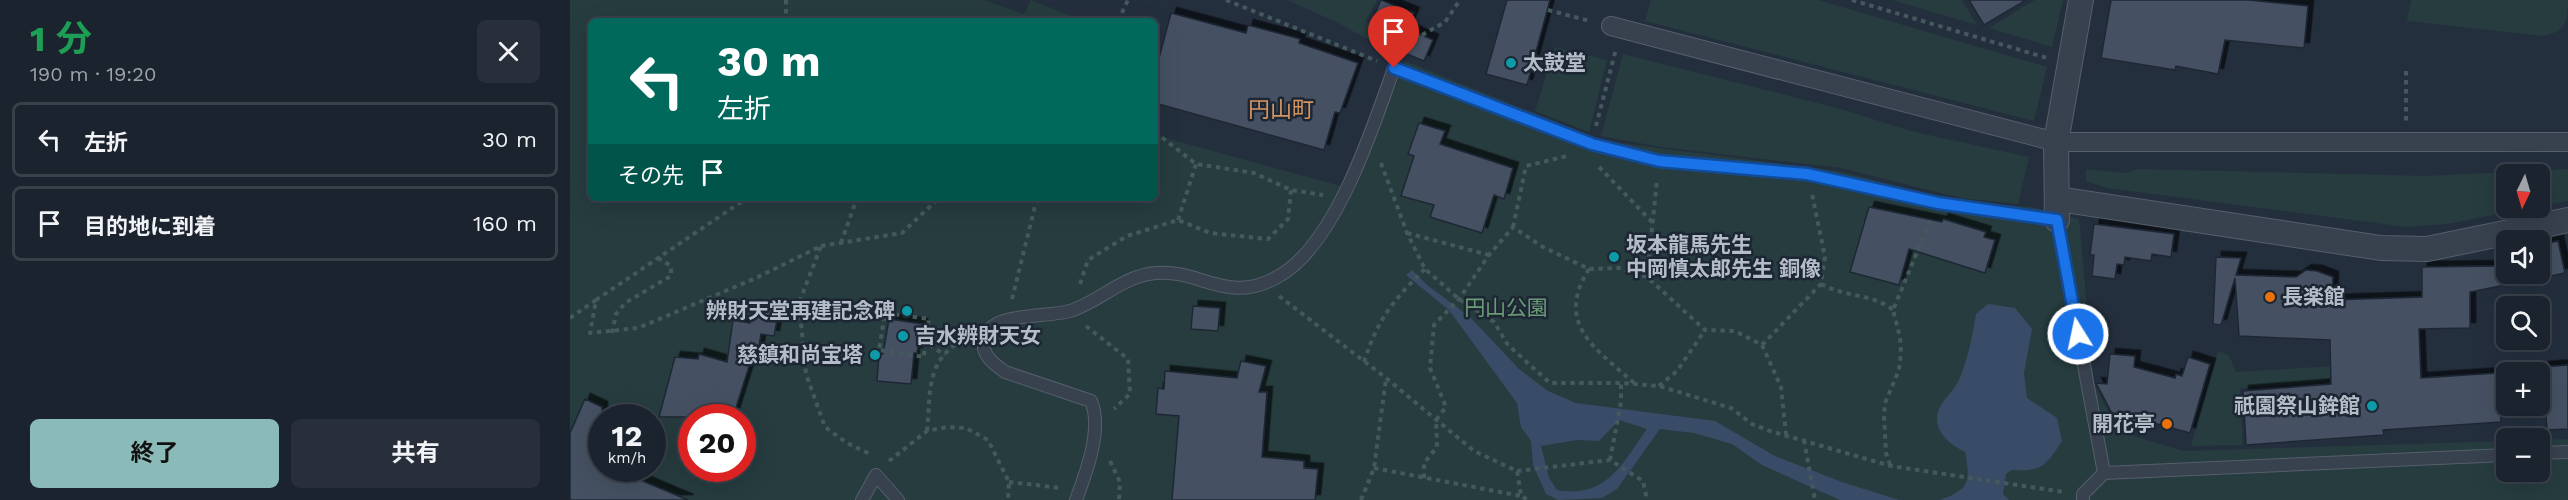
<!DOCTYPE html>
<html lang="ja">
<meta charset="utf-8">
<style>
:root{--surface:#1b232e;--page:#282f3a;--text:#f1f3f6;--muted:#a0a4aa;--line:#39404a;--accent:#8bbbb9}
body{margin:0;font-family:"Work Sans","Noto Sans JP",sans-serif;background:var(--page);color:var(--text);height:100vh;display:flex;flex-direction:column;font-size:22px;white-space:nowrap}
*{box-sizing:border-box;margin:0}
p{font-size:20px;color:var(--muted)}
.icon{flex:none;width:33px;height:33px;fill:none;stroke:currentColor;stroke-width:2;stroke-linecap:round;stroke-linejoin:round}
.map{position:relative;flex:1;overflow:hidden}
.side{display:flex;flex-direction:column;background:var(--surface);width:570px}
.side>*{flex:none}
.top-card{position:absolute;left:18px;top:18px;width:570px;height:183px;border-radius:9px;box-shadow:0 6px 24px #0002,0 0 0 2px var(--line);background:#00695c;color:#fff;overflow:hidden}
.needle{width:39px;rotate:185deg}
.buttons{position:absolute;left:1926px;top:164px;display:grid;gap:12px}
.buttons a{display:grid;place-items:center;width:54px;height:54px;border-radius:9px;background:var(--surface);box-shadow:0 6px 24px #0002,0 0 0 2px var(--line);font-size:30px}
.speed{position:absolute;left:18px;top:404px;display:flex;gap:12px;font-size:30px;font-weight:700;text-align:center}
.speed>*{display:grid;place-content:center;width:78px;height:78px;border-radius:50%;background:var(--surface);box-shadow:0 6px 24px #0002,0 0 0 2px var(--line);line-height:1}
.speed small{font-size:15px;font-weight:400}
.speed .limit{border:9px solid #d22;background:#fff;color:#111}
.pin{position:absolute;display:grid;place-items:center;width:51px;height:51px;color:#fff;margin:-62px -26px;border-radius:50% 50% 50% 0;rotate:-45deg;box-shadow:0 0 6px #0007}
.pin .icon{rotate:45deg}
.me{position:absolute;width:66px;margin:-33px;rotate:350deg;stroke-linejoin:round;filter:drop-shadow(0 0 4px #0008)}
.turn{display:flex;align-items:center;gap:21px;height:126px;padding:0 30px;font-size:27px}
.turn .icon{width:78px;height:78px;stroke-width:2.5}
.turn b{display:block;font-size:42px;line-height:51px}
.then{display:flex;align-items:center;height:57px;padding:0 30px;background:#0003;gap:12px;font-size:22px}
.round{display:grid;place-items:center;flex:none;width:63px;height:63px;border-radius:9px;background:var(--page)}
.overview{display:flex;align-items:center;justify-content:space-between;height:102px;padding:0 30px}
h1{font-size:36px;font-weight:700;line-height:45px;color:#1e9e55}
.action{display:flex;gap:12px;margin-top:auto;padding:12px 30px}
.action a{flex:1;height:69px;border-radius:9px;background:var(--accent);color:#111;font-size:24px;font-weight:700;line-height:69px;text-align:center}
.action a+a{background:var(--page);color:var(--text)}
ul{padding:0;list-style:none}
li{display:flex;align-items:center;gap:18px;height:75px;margin:0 12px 9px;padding:0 18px;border:3px solid var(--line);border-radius:9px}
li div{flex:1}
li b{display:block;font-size:22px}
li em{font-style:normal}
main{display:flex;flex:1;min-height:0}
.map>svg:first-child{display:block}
.green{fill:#263c3f;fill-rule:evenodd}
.water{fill:#394c67;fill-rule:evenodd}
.building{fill:#455162;stroke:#1f2835;stroke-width:1.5;filter:url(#shadow)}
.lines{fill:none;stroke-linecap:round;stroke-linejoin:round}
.service-casing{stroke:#565f6c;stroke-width:14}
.pedestrian-casing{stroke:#565f6c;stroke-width:20}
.minor-casing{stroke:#565f6c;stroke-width:26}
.path{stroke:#44595c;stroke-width:4;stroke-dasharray:4.5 4.5;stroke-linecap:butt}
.service{stroke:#38414e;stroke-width:12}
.pedestrian{stroke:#38414e;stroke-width:18}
.minor{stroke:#38414e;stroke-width:24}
.route-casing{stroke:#114b97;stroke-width:15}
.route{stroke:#1a73e8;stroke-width:10}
.culture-dot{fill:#0f9aa8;stroke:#1d2633;stroke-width:2}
.food-dot{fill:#e8710a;stroke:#1d2633;stroke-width:2}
.labels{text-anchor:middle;stroke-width:5;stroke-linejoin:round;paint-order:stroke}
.poi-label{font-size:21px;font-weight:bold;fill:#b4bcc9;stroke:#1d2633;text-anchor:start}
.park-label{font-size:21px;fill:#6b9a76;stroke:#1d2633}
.neighbourhood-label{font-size:22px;fill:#d59563;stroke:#1d2633}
</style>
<main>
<section class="side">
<div class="overview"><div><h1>1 分</h1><p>190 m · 19:20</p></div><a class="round"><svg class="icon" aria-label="close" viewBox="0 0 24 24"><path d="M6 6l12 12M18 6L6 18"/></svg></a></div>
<ul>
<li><svg class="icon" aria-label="left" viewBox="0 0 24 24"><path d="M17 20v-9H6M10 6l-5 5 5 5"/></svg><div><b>左折</b></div><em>30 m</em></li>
<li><svg class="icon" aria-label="arrive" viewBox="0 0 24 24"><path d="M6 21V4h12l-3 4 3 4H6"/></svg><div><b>目的地に到着</b></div><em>160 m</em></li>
</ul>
<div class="action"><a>終了</a><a>共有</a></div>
</section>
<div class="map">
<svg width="1998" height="500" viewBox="0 0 1998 500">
<defs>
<filter id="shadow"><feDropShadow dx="5.5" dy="-5.5" stdDeviation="0" flood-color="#0009"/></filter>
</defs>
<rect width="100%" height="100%" fill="#242f3e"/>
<!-- green -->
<path class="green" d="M0 0H413L454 14 461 0 514 21H21V198H585V135L785 190 835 61 1034 141 1269 171 1390 202 1462 207 1509 219 1524 384 1536 408 1558 434 1613 451 1936 441V471H1970V440L1998 439V500H0ZM32 417H82V468H32ZM122 417H172V468H122Z
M717 0H807L796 22 834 38 827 55 766 22Z
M1081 0H1248L1477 67 1464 121 1075 21Z
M1322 0H1392L1407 25Z
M1465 0H1493L1482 47 1419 28Z
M1841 0H1998C1998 23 1995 32 1972 36L1837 21Z
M985 47 1037 60 1019 132 965 111Z
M1053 54 1271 109 1341 131 1459 157 1448 204 1391 198 1271 168 1091 147 1031 136Z
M1516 169 1553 173 1570 169 1857 176 1998 169V201L1970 206V174H1936V207H1965L1877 224 1836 227 1537 188 1516 181Z
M1648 351 1659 355 1666 372 1778 365 1768 380 1670 388 1673 445 1621 446Z"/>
<!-- water -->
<path class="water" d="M842 270 857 285 900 317 949 369 978 391 1006 403 1145 421 1205 456 1272 482 1329 500H1270L1192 465 1162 444 1124 433 1090 429 1047 489 1032 498 988 500 976 494 963 465 961 441 951 427 947 403 879 310 836 275ZM1049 420 1077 429C1052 464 1036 499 987 490L979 478 971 446 1007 440 1029 441Z
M1418 304 1445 308 1462 329 1454 373 1457 398 1487 418 1492 441C1476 465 1473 472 1442 470L1436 474 1433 494 1439 500H1370C1399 490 1401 482 1395 452 1379 444 1361 430 1369 409 1373 399 1383 392 1388 382 1398 360 1402 338 1406 314Z"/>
<!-- building -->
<path class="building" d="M811 0 844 13 834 34 802 20Z
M937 0H980L957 85 916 74Z
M1399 0H1456L1414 25Z
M1541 0H1678L1738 6 1734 48 1655 40 1648 74 1606 66 1605 70 1531 58Z
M601 13 676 33 678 25 730 39 729 43 788 63 770 113 765 112 754 150 585 103V73Z
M841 30 863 40 854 61 832 52Z
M849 123 875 131 870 144 943 168 934 199 924 195 912 233 860 217 864 205 831 196 844 156 838 154Z
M1299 207 1372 222 1373 219 1416 232 1414 237 1425 240 1415 273 1339 249 1329 285 1280 272Z
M1524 224 1604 234 1601 257 1582 254 1581 261 1555 257 1554 265 1547 264 1545 279 1522 276 1524 255H1520Z
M1988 241 1995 273 1900 292V328L1849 329 1851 378 1928 373 1931 422 1813 430 1814 435 1676 445 1673 391 1761 384 1760 340 1669 336 1665 278 1651 325 1643 324 1646 257 1671 258 1666 275 1726 277 1736 270 1747 271 1763 277 1762 300 1852 297V267L1928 266 1925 254 1936 252V273H1970V245Z
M183 305 209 309 204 336 191 334 187 358 182 357 163 417H89L105 357 128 359 129 354 157 362 163 320 180 323Z
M623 306 650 308 648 331 621 329Z
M319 319 352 324 347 353H344L341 384 307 381 309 354H313Z
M1540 354 1565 356 1564 367 1605 378 1606 374 1612 376 1618 357 1640 364 1620 433 1570 419 1559 432 1546 421 1526 383 1537 384Z
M671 361 696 366 689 392H697L692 457 734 461V468L748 469 745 500H602L609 416 586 414 588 388 594 389 595 371 667 378Z
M1998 365V429L1977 430 1973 367Z
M15 399 32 407V468H65L61 476 118 500H0V433Z"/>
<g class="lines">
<defs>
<path id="service" d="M1970 453 1998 452
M292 500 306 475 328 500
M506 500C516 473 533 429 521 401L435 372C424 364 411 355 414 340 420 310 478 319 503 310 531 300 555 275 586 273 631 269 658 306 709 276 766 244 803 127 824 68L1022 144 1089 161 1237 174 1368 203 1487 220 1534 473
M1513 500V494L1534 473 1936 455"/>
<path id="pedestrian" d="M1041 26 1486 142H1998"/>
<path id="minor" d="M1488 199 1811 248 1857 249 1998 220
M1487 220 1486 142 1511 0"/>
</defs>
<!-- service casing -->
<use href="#service" class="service-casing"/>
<!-- pedestrian casing -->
<use href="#pedestrian" class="pedestrian-casing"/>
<!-- minor casing -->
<use href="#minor" class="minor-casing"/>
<!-- path -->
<path class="path" d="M216 0V21
M656 0 807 61
M1282 0 1477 58
M978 10 1020 21
M548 21 558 0
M852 35 875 22 890 0
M1836 71V121
M1026 126 1046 49
M585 132 626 164 684 173 721 190 753 195
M811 163 837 233 855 269 889 299 924 322 938 345 980 383H1051L1089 386 1161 408 1182 424 1200 431 1321 466 1494 492
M1029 167 1082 222
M608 220 626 164
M943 227 956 166 997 156
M837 233 919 255
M271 243 287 198
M251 246 332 233 369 198
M1019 269C984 324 1026 349 1064 383
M1077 277 1087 180
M510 284 518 260 557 236 608 220 640 233 698 239 718 219 721 190
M1251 284C1277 298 1302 293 1323 310
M709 296 816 378 904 451 947 471 951 496 958 500
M442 299 467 198
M26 300 177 198
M0 318 26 300 20 333 68 328 186 278 251 246 229 303 236 374 255 427 277 443 302 455
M516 326 558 359 560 394 544 409
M42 333 46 314 55 303 101 276V266L88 258
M355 342 354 357 309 350 315 313 359 319 355 342 375 355
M1192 345 1251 284 1255 257 1242 194
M794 362C807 320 824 299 855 269
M1089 386 1107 371 1135 330
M357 431C361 391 355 361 394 339
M1234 440 1245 500
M1040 460 1051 402V383
M319 461 357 431 377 427 396 428 418 440 439 482 438 500
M540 461 550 482 549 500
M1320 465 1316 453 1314 416 1315 403 1329 370 1331 353 1330 337 1323 310 1360 221
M804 468 951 496
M947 471 1040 460 1073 481 1077 500
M854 478V463L867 447 866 420 876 407 860 368 864 325 889 299 919 255 943 227 973 247 1019 269 1049 268 1077 277 1135 330 1165 331 1192 345 1211 387 1216 434
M439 482 491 488
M791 500 804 468 816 379"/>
<!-- service -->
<use href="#service" class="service"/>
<!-- pedestrian -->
<use href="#pedestrian" class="pedestrian"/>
<!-- minor -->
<use href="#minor" class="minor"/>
</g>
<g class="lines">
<defs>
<path id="route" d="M824 68 1022 144 1089 161 1237 174 1368 203 1487 220 1508 334"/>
</defs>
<!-- route casing -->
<use href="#route" class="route-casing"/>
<!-- route -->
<use href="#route" class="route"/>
</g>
<!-- markers -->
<g class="culture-dot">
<circle cx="941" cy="63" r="6"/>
<circle cx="1044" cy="257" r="6"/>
<circle cx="337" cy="311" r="6"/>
<circle cx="333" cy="336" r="6"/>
<circle cx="305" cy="355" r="6"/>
<circle cx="1802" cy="406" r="6"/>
</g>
<g class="food-dot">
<circle cx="1700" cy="297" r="6"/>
<circle cx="1597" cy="424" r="6"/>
</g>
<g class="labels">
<!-- poi labels -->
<g class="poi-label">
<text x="953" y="70">太鼓堂</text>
<text x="1056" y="252">坂本龍馬先生<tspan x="1056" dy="24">中岡慎太郎先生 銅像</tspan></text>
<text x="1712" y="304">長楽館</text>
<text x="325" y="318" text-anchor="end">辨財天堂再建記念碑</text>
<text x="345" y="343">吉水辨財天女</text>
<text x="293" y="362" text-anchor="end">慈鎮和尚宝塔</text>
<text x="1790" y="413" text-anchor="end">祇園祭山鉾館</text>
<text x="1585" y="431" text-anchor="end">開花亭</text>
</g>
<!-- park labels -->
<g class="park-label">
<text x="936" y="315">円山公園</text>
</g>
<!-- neighbourhood labels -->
<g class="neighbourhood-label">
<text x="711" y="117">円山町</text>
</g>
</g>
</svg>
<div class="buttons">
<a><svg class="needle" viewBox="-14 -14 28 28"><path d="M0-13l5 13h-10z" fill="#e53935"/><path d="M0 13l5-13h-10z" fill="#a0a4aa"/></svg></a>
<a><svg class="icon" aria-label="sound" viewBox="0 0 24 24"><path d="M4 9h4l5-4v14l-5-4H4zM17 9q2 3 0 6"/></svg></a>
<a><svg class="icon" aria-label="search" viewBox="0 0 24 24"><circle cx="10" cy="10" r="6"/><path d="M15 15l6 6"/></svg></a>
<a>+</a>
<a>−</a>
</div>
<div class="speed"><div>12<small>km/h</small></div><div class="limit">20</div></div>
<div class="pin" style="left:824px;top:68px;background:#d93025"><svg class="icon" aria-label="arrive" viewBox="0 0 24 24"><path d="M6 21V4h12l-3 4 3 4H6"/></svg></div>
<svg class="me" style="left:1508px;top:334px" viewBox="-20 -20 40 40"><circle r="17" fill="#1a73e8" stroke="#fff" stroke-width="3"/><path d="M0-11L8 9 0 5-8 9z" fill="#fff"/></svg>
<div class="top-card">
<div class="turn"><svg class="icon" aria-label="left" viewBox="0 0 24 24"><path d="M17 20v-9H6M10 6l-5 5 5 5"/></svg><div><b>30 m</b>左折</div></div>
<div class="then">その先<svg class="icon" aria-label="arrive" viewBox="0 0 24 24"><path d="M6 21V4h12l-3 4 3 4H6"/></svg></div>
</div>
</div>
</main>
